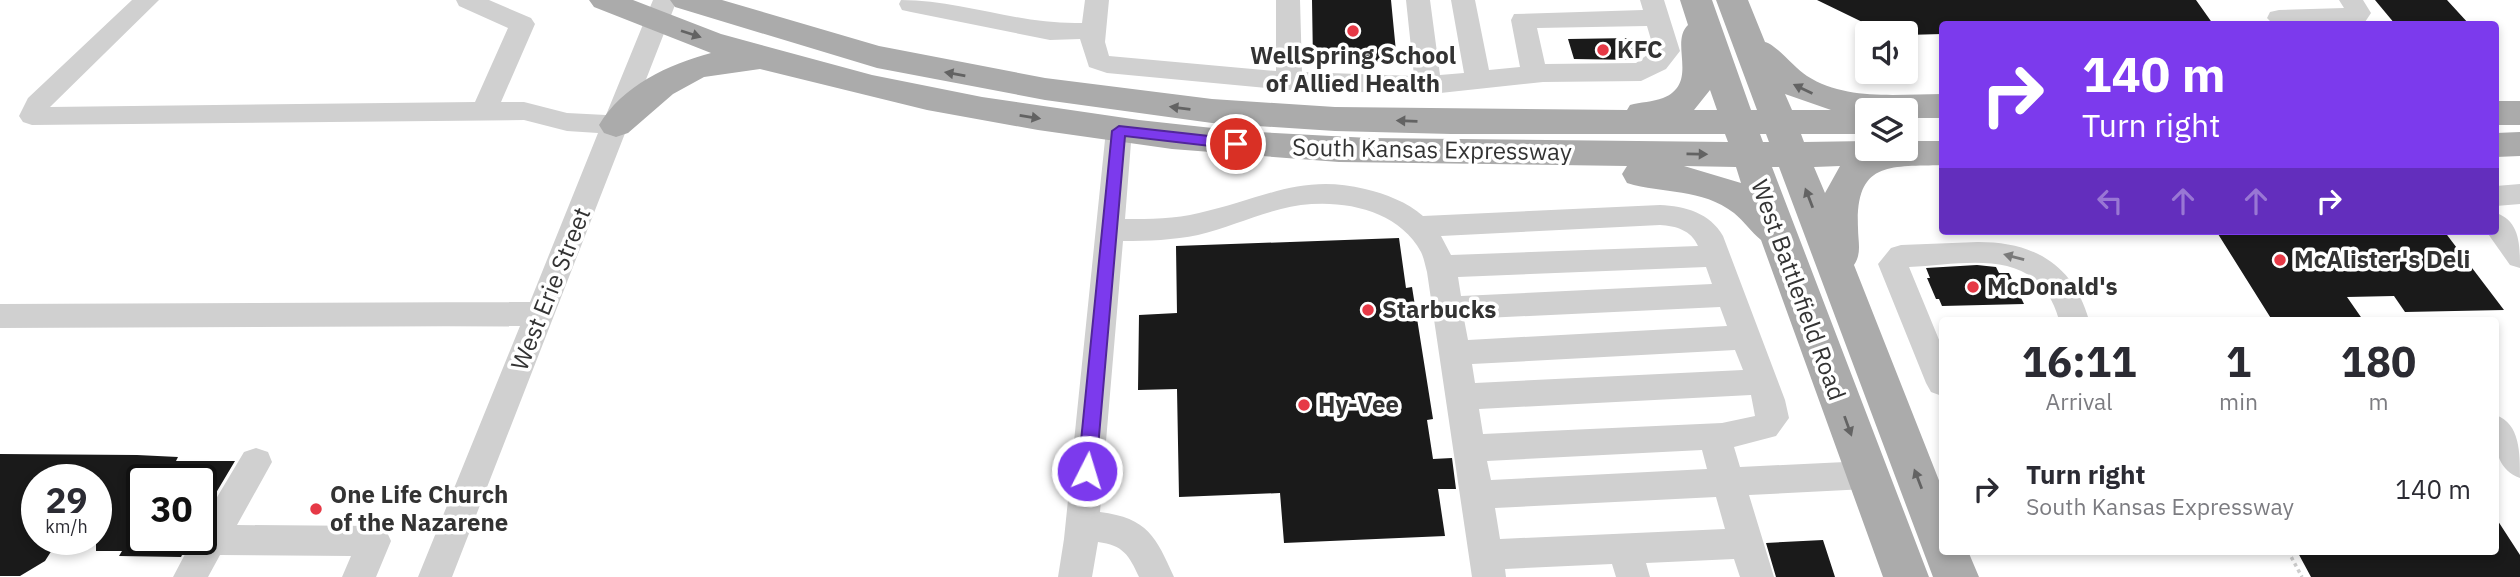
<!DOCTYPE html>
<style>
:root{--surface:#fff;--page:#f2f2f3;--text:#2b2b33;--muted:#7c7c81}
body{margin:0;font-family:"IBM Plex Sans",sans-serif;background:var(--page);color:var(--text);height:100vh;display:flex;flex-direction:column;font-size:26px;white-space:nowrap}
*{box-sizing:border-box;margin:0}
p{font-size:23px;color:var(--muted)}
.icon{flex:none;width:38px;height:38px;fill:none;stroke:currentColor;stroke-width:2;stroke-linecap:round;stroke-linejoin:round}
.map{position:relative;flex:1;overflow:hidden}
.details{position:absolute;left:1939px;top:317px;width:560px;height:238px;display:flex;flex-direction:column;background:var(--surface);border-radius:7px;box-shadow:0 4px 10px #0003}
.details>*{flex:none}
.top-card{position:absolute;left:1939px;top:21px;width:560px;height:214px;border-radius:7px;box-shadow:0 4px 10px #0003;background:#7c3aed;color:#fff;overflow:hidden}
.fabs{position:absolute;left:1855px;top:21px;display:grid;gap:14px}
.fabs a{display:grid;place-items:center;width:63px;height:63px;border-radius:7px;background:var(--surface);box-shadow:0 4px 10px #0003;font-size:35px}
.speed{position:absolute;left:21px;top:464px;display:flex;gap:14px;font-size:35px;font-weight:700;text-align:center}
.speed>*{display:grid;place-content:center;width:91px;height:91px;border-radius:50%;background:var(--surface);box-shadow:0 4px 10px #0003;line-height:1}
.speed small{font-size:18px;font-weight:400}
.speed .limit{border:4px solid #111;border-radius:10px;background:#fff;color:#111}
.pin{position:absolute;display:grid;place-items:center;width:60px;height:60px;color:#fff;margin:-30px;border:4px solid #fff;border-radius:50%;box-shadow:0 2px 7px #0007}
.me{position:absolute;width:77px;margin:-38px;rotate:5deg;stroke-linejoin:round;filter:drop-shadow(0 0 5px #0008)}
.turn{display:flex;align-items:center;gap:24px;height:147px;padding:0 28px;font-size:32px}
.turn .icon{width:91px;height:91px;stroke-width:2.5}
.turn b{display:block;font-size:49px;line-height:60px}
.lanes{display:flex;align-items:center;height:66px;padding:0 28px;background:#0003;justify-content:center;gap:35px;direction:ltr}
.lanes .off{opacity:.35}
.eta{display:flex;justify-content:space-evenly;align-items:center;height:119px;text-align:center}
.eta b{font-size:42px;font-weight:800;line-height:49px}
ul{padding:0;list-style:none}
li{display:flex;align-items:center;gap:21px;height:105px;padding:0 28px}
li div{flex:1}
li b{display:block;font-size:26px}
li em{font-style:normal}
.map>svg:first-child{display:block}
.building{fill:#1a1a1a}
.lines{fill:none;stroke-linecap:round;stroke-linejoin:round}
.path{stroke:#cdcdcd;stroke-width:3.5;stroke-dasharray:3.5 3.5;stroke-linecap:butt}
.minor{fill:#d0d0d0;fill-rule:evenodd}
.major{fill:#ababab;fill-rule:evenodd}
.oneway{fill:#636363}
.oneway2{fill:#7a7a7a}
.route{fill:#7c3aed;stroke:#51269a;stroke-width:2}
.poi-dot{fill:#e63946;stroke:#fff;stroke-width:2.5}
.labels{text-anchor:middle;stroke-width:7;stroke-linejoin:round;paint-order:stroke}
.poi-label{font-size:24px;font-weight:bold;fill:#333;stroke:#fff;text-anchor:start}
.street-label{font-size:24px;fill:#333;stroke:#fff}
</style>
<div class="map">
<svg width="2520" height="577" viewBox="0 0 2520 577">
<rect width="100%" height="100%" fill="#fff"/>
<!-- building -->
<path class="building" d="M1312 0H1391L1397 62H1313Z
M1817 0H2196L2213 24H1942V34L1906 35 1885 33Z
M2375 0H2447L2469 24H2395Z
M1633 38 1639 58 1635 60 1574 59 1568 39Z
M2430 231H2444L2504 310 2405 312 2394 296 2347 297 2363 320H2272L2218 234Z
M1399 238 1406 288 1412 287 1433 419 1427 420 1433 459 1452 458 1456 489H1438L1445 536 1284 543 1280 493 1179 497 1177 389 1138 390 1139 315 1177 313 1176 246Z
M1977 265 1996 267 1999 273H2009L2024 304 1942 306 1939 299H1936L1927 278H1930L1926 268Z
M0 454 137 455 178 457 176 461H235L201 518V480H142V539H190L181 557 119 556 122 551H96V480H37V539H59L45 561 20 576H0Z
M2496 518 2520 555V577H2311L2297 551H2496Z
M1823 540 1835 577H1776L1766 543Z"/>
<g class="lines">
<!-- path -->
<path class="path" d="M2288 551 2302 577"/>
<!-- minor -->
<path class="minor" d="M132 0H159L50 107 475 102 508 28 459 6 456 0H489L531 18 535 24 501 102H524L567 113 606 115 653 0H677L452 577H418L520 326 0 328V304L530 302 598 133 567 131 524 120 32 125 23 122 19 116 28 98Z
M901 0C962 0 1020 25 1082 23L1085 0H1109L1105 42 1109 56 1276 71V0H1300L1302 72 1414 76 1406 0H1430L1440 75 1464 73 1451 0H1475L1489 70 1520 67 1511 20 1514 14 1643 10 1640 0H1664L1680 51 1666 69 1641 81 1543 82 1431 94 1289 90 1107 73 1089 67 1080 39 1050 40 911 12 902 10 899 4ZM1647 26 1654 50 1636 63 1545 64 1537 28Z
M2339 0H2363L2371 13 2365 22 2356 24H2273L2267 18 2270 12 2279 10 2344 8Z
M1119 121 1129 123 1132 130 1125 219C1150 219 1175 219 1199 213 1260 200 1300 173 1365 189 1386 194 1407 202 1423 216L1660 205C1685 206 1710 213 1723 236L1785 400 1789 418 1776 436 1734 447 1740 467 1866 461 1878 465 1883 475 1878 485 1866 489 1749 495 1774 577H1740L1734 559 1646 563 1650 577H1616L1612 564 1505 569 1506 577H1472L1427 272C1425 265 1424 258 1421 252 1395 204 1327 197 1281 209 1253 216 1227 228 1198 235 1174 240 1148 241 1123 241L1100 512C1148 518 1156 537 1174 577H1139C1129 555 1123 545 1098 542L1092 577H1058L1064 539 1106 130 1109 123ZM1660 225C1676 226 1691 230 1698 246L1451 255 1441 236ZM1706 267 1712 284 1461 296 1458 277ZM1720 307 1727 326 1468 340 1464 319ZM1735 350 1743 370 1475 383 1472 364ZM1751 395 1755 416 1722 423 1483 434 1479 409ZM1702 450 1707 469 1491 480 1487 461ZM1716 497 1725 529 1500 539 1495 508Z
M2520 184V204L2496 206V186Z
M2496 213C2520 221 2520 245 2520 268L2510 265 2486 231H2496Z
M1978 242C2034 242 2073 264 2089 320H2059C2038 245 1968 264 1909 267L1942 347V396L1931 392 1926 383 1878 264 1891 248 1901 245Z
M2496 415C2520 424 2520 452 2520 478 2493 468 2494 439 2496 415Z
M256 448 268 452 272 462 237 525 374 526 386 530 391 541 376 577H342L351 556 220 555 208 577H173L193 539H201V524L244 452Z"/>
<!-- major -->
<path class="major" d="M589 0H633L721 34 872 75 982 97 1139 120 1240 131 1369 138 1728 142 1725 134H1451L1335 131 1212 123 1045 100 877 68 675 7 670 0H722L879 46 1045 78 1212 99 1335 107 1627 110 1630 105C1640 102 1653 102 1663 98 1700 83 1669 43 1688 25L1680 0H1712L1751 110H1757L1716 0H1748L1765 42C1777 45 1794 68 1807 76 1846 101 1898 94 1942 94V118H1906V110H1867V134H1801L1804 142 1867 141V149H1906V141H1942V165C1891 167 1855 160 1858 228 1858 242 1862 253 1854 265L1942 488V551H1968L1979 577H1933L1779 167H1772L1929 577H1883L1761 240C1751 232 1744 221 1734 213 1702 188 1663 194 1627 183L1622 174 1627 166 1339 162 1172 149 1038 130 927 110 760 69 704 77 673 94 628 133 616 137 604 133 599 125C622 86 669 64 711 53L594 7ZM1710 90 1717 110H1694ZM1785 94 1831 110H1792ZM1760 134H1766L1769 142H1763ZM1684 166 1736 167 1741 183ZM1840 166 1825 193 1814 167Z
M2496 101H2520V125H2496Z
M2520 132V156L2496 157V133Z"/>
</g>
<!-- one-way arrows -->
<defs><path id="oneway-solid" d="M-6-.8H1V-3.2L6.5 0L1 3.2V.8H-6Z" transform="scale(1.75)"/></defs>
<g class="oneway">
<use href="#oneway-solid" transform="translate(691 34) rotate(18)"/>
<use href="#oneway-solid" transform="translate(955 74) rotate(-170)"/>
<use href="#oneway-solid" transform="translate(1803 89) rotate(-154)"/>
<use href="#oneway-solid" transform="translate(1180 108) rotate(-173)"/>
<use href="#oneway-solid" transform="translate(1030 117) rotate(9)"/>
<use href="#oneway-solid" transform="translate(1407 121) rotate(-178)"/>
<use href="#oneway-solid" transform="translate(1697 154) rotate(1)"/>
<use href="#oneway-solid" transform="translate(1809 198) rotate(-111)"/>
<use href="#oneway-solid" transform="translate(1848 426) rotate(70)"/>
<use href="#oneway-solid" transform="translate(1918 479) rotate(-111)"/>
</g>
<use class="oneway2" href="#oneway-solid" transform="translate(2014 257) rotate(-165)"/>
<!-- route -->
<path class="route" d="M1119 126 1236 139 1243 144 1236 149 1125 136 1096 471 1093 477 1087 479 1081 477 1078 471 1112 131Z"/>
<!-- markers -->
<g class="poi-dot">
<circle cx="1353" cy="31" r="7"/>
<circle cx="1603" cy="50" r="7"/>
<circle cx="2280" cy="260" r="7"/>
<circle cx="1973" cy="287" r="7"/>
<circle cx="1368" cy="310" r="7"/>
<circle cx="1304" cy="405" r="7"/>
<circle cx="316" cy="509" r="7"/>
</g>
<g class="labels">
<!-- poi labels -->
<g class="poi-label">
<text x="1617" y="58">KFC</text>
<text x="1353" y="64" text-anchor="middle">WellSpring School<tspan x="1353" dy="28">of Allied Health</tspan></text>
<text x="2294" y="268">McAlister's Deli</text>
<text x="1987" y="295">McDonald's</text>
<text x="1382" y="318">Starbucks</text>
<text x="1318" y="413">Hy-Vee</text>
<text x="330" y="503">One Life Church<tspan x="330" dy="28">of the Nazarene</tspan></text>
</g>
<!-- street labels -->
<g class="street-label">
<text transform="translate(1432 150) rotate(1)" y="8">South Kansas Expressway</text>
<text transform="translate(551 289) rotate(-68)" y="8">West Erie Street</text>
<text transform="translate(1798 290) rotate(70)" y="8">West Battlefield Road</text>
</g>
</g>
</svg>
<div class="fabs">
<a><svg class="icon" aria-label="sound" viewBox="0 0 24 24"><path d="M4 9h4l5-4v14l-5-4H4zM17 9q2 3 0 6"/></svg></a>
<a><svg class="icon" aria-label="layers" viewBox="0 0 24 24"><path d="M12 4l9 5-9 5-9-5zM3 14l9 5 9-5"/></svg></a>
</div>
<div class="speed"><div>29<small>km/h</small></div><div class="limit">30</div></div>
<div class="pin" style="left:1236px;top:144px;background:#d93025"><svg class="icon" aria-label="arrive" viewBox="0 0 24 24"><path d="M6 21V4h12l-3 4 3 4H6"/></svg></div>
<svg class="me" style="left:1087px;top:471px" viewBox="-20 -20 40 40"><circle r="17" fill="#7c3aed" stroke="#fff" stroke-width="3"/><path d="M0-11L8 9 0 5-8 9z" fill="#fff"/></svg>
<div class="top-card">
<div class="turn"><svg class="icon" aria-label="right" viewBox="0 0 24 24"><path d="M7 20v-9h11M14 6l5 5-5 5"/></svg><div><b>140 m</b>Turn right</div></div>
<div class="lanes"><svg class="icon off" aria-label="left" viewBox="0 0 24 24"><path d="M17 20v-9H6M10 6l-5 5 5 5"/></svg><svg class="icon off" aria-label="ahead" viewBox="0 0 24 24"><path d="M12 20V5M6 11l6-6 6 6"/></svg><svg class="icon off" aria-label="ahead" viewBox="0 0 24 24"><path d="M12 20V5M6 11l6-6 6 6"/></svg><svg class="icon" aria-label="right" viewBox="0 0 24 24"><path d="M7 20v-9h11M14 6l5 5-5 5"/></svg></div>
</div>
<section class="details">
<div class="eta">
<div><b>16:11</b><p>Arrival</p></div>
<div><b>1</b><p>min</p></div>
<div><b>180</b><p>m</p></div>
</div>
<ul>
<li><svg class="icon" aria-label="right" viewBox="0 0 24 24"><path d="M7 20v-9h11M14 6l5 5-5 5"/></svg><div><b>Turn right</b><p>South Kansas Expressway</p></div><em>140 m</em></li>
</ul>
</section>
</div>
